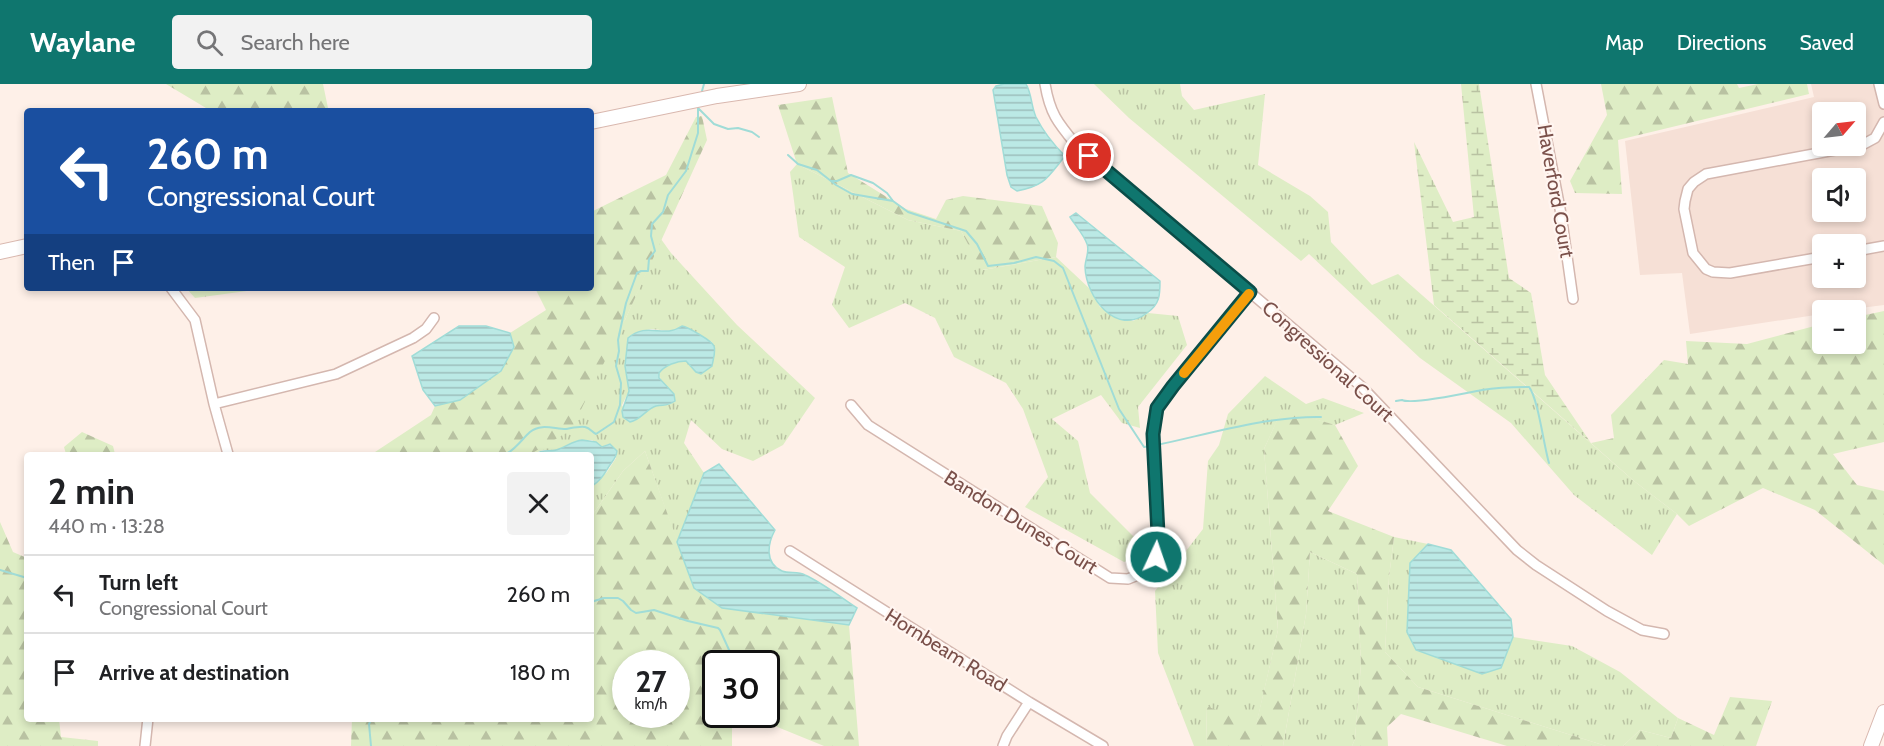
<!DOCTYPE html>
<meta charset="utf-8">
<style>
:root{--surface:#fff;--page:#f2f2f2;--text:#202124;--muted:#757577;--line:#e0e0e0;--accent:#0f766e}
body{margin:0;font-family:Cabin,sans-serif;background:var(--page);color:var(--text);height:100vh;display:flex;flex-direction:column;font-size:22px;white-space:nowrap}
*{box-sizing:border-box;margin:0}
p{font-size:20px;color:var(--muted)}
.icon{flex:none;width:33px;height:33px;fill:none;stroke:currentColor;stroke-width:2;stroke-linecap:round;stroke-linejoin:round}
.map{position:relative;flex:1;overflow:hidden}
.drawer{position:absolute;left:24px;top:368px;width:570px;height:270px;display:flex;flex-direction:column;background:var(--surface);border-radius:6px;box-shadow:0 3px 9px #0003}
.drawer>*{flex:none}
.guide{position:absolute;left:24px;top:24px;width:570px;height:183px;border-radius:6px;box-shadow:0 3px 9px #0003;background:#1a4fa0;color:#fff;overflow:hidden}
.needle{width:39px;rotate:62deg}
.controls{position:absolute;left:1812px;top:18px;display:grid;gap:12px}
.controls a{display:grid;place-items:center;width:54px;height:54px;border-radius:6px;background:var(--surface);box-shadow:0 3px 9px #0003;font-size:30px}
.speed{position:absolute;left:612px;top:566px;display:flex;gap:12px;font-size:30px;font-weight:700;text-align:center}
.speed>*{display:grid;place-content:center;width:78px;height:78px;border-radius:50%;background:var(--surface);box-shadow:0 3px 9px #0003;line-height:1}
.speed small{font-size:15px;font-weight:400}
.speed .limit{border:3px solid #111;border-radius:9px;background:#fff;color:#111}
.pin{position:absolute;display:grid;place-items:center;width:51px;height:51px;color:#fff;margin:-26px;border:3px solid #fff;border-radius:50%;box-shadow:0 2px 6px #0007}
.me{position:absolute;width:66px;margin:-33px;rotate:3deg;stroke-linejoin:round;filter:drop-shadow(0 0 4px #0008)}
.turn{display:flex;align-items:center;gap:21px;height:126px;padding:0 24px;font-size:27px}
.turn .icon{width:78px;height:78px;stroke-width:2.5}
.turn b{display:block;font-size:42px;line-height:51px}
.then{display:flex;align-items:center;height:57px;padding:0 24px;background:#0003;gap:12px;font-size:22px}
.round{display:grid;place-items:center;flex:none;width:63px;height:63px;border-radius:6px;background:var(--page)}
.overview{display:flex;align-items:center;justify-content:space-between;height:102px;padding:0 24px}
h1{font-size:36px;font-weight:700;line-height:45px}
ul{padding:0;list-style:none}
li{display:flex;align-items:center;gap:18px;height:78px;padding:0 24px;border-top:2px solid var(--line)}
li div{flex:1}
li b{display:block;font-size:22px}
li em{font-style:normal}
header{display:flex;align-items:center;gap:36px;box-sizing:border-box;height:84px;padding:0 30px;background:var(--accent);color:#fff}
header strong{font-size:28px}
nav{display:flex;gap:33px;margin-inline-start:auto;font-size:21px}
.search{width:420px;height:54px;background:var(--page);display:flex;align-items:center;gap:15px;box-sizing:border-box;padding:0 21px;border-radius:6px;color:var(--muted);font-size:22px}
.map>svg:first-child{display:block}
.residential{fill:#f6e0d6;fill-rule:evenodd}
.grass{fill:url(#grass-tufts);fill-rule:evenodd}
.forest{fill:url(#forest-firs);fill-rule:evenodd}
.wetland{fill:url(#wetland-marsh)}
.water{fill:url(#water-rules);stroke:#a0dcd7;stroke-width:1.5}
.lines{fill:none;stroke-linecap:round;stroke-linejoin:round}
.stream{stroke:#a0dcd7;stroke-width:2}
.minor-casing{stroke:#d4b7af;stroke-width:12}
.secondary-casing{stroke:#d9b8af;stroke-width:16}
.minor{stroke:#fff;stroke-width:9}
.secondary{stroke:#fff;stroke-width:14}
.route-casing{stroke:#0a4d48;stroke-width:15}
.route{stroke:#0f766e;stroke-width:10}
.slow{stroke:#f59e0b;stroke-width:10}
.labels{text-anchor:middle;stroke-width:4.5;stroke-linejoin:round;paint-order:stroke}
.street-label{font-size:20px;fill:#7a504a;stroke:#fff5f0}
</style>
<header>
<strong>Waylane</strong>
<div class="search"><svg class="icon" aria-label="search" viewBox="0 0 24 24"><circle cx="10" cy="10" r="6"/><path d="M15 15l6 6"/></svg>Search here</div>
<nav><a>Map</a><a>Directions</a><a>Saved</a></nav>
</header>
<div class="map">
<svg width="1884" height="662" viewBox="0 0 1884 662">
<defs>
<pattern id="grass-tufts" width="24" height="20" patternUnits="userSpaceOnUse" patternTransform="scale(1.5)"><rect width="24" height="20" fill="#deedc5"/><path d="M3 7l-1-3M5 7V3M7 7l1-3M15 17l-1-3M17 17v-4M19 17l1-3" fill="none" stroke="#b9c2a2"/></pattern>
<pattern id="forest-firs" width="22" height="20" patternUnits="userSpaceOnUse" patternTransform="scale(1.5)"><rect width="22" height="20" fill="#deedc5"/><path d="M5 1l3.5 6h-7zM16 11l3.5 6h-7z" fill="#b9c2a2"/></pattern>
<pattern id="wetland-marsh" width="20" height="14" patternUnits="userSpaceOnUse" patternTransform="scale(1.5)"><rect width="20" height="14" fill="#deedc5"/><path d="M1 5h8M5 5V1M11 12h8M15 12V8" fill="none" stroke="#b9c2a2"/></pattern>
<pattern id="water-rules" width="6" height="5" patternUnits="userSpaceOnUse" patternTransform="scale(1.5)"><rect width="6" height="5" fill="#bbe9e5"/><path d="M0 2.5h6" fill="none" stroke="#9dbfbc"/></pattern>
</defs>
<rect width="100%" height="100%" fill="#fef0e8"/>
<!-- residential -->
<path class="residential" d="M1811 0H1884V221L1845 226H1822V230L1690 250 1682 189 1640 191 1625 57 1814 13ZM1822 28H1856V62H1822ZM1822 94H1856V128H1822ZM1822 160H1856V194H1822Z"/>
<!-- grass -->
<path class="grass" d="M1094 0H1180L1182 12 1194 26 1265 10 1258 81 1310 112 1328 128 1331 158 1372 201 1398 190 1634 397 1677 430 1652 471 1574 411 1511 339 1420 274 1309 170 1301 177 1129 34Z
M797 80 908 136 961 147 983 186 1056 173 1089 204 1100 223 1133 237 1148 229 1178 232 1187 261 1138 323 1140 344 1122 339 1101 311 1052 335 1078 357 1090 409 1134 453 1136 474 1124 478 1025 423 1048 393 1023 325 1006 299 954 273 935 234 905 219 849 244 832 221 845 183 799 153 790 88Z
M661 155 671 169 737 241 815 314 783 361 753 377 722 365 691 336 684 359 704 389 677 458 645 367 623 387 591 433V402L607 388 616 374 608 360 602 363 592 356H582L556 366H543L532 370 625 236ZM682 242 712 258 715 266 712 282 701 290 696 288 686 277C677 277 665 281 659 289L661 297 675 311V317C666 323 664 320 656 322 646 325 641 336 630 338L622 321 629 307 625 282 628 257 633 251 638 248 651 245 672 247Z
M1265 292 1306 320 1323 314 1364 329 1335 341 1282 326 1264 365 1278 546 1256 642 1206 623 1207 662H1194L1158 569 1155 507 1203 445 1208 377 1219 361 1228 330Z
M1394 453 1428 460 1410 479 1501 584 1513 553 1572 562 1620 588 1678 634 1671 654 1640 646 1623 662H1606L1418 603 1385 568 1389 493Z
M1310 468 1357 490 1361 580 1355 655 1352 662H1283L1306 530Z"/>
<!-- forest -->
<path class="forest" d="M166 0H323L328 24 305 27H211Z
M1601 0H1737L1739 4 1758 0H1807L1809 10 1618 56 1622 110 1575 109 1570 97 1607 31Z
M832 13 848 89 906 125 936 135 946 116 963 112 1042 122 1058 159 1056 173 982 186 961 147 908 136 797 80 778 21Z
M702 32 707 56 625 236 571 346 534 368 532 370H372L431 331 435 322 460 316 514 263 510 249 546 226 535 204H591V128L666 91 696 33Z
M186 204H270L195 214Z
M1884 227V358L1833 370 1857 401 1884 407V481L1815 426 1763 404 1689 442 1677 430 1634 397 1591 359 1614 354 1611 331 1664 276 1688 280 1686 257 1747 260 1822 240V260H1856V233Z
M1282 325 1335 341 1358 382 1328 427 1394 453 1389 493 1385 568 1418 603 1606 662H1507L1401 630 1387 643 1388 662H1352L1355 655 1361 580 1357 490 1310 468 1306 530 1283 662H1207L1206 622 1256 641 1278 546 1264 365Z
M82 348 113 362 115 370H66L64 363Z
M645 367 694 504 722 524 849 541 859 662H824L758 635V630H766V579H716V630H732V662H351L352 635 591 634V433L623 387ZM626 579H676V630H626Z
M0 438 13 468 27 474V634L59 635 61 653 98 657V662H0Z
M1730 613 1772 617 1756 662H1623L1640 646 1671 654 1678 634 1714 651Z"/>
<!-- wetland -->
<path class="wetland" d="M1461 0H1479L1509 194 1531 209 1545 291 1591 359 1434 221 1414 58 1453 138 1474 133Z"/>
<!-- water -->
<path class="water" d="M1004 0H1026C1032 10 1031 22 1036 33 1043 47 1054 61 1065 72 1048 93 1045 102 1017 107L1011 103 1007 91 993 6 996 2Z
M1076 129 1160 197C1160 211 1160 220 1147 229 1116 253 1086 213 1085 183 1085 176 1090 167 1087 160 1084 151 1075 141 1070 133Z
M459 242H486L510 249 514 263 501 287 460 316 435 322 423 306 412 272Z
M682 242C688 243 712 257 714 262 716 268 713 276 712 282L701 290 696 288 686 277C677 277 665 281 659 289V294L674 310 675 317C666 323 664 320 656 322 646 325 641 336 630 338L623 333 622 327 629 307 625 282 628 254C648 237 663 255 682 242Z
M582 356 596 358 602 363 610 360 617 367C616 375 612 377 608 384 603 392 600 397 592 402L591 370H536C544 364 551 369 559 365 567 362 573 357 582 356Z
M719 380 775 446C768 459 764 479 782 487 789 490 798 487 805 491 823 499 840 513 857 524L849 541 722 524 694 504 677 458 704 389Z
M1428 460 1451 466 1511 535 1513 553 1501 584 1482 590 1416 566 1407 548 1410 479Z"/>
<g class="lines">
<!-- stream -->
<path class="stream" d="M702 7 704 0
M698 24 714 40 728 45 738 44 752 48 759 53
M788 71 798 80 817 86 836 101 852 110 893 117
M831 97H837L851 91 873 99 887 109 893 117 908 128 966 147 977 160 988 182 1014 179 1036 173 1054 177 1063 184 1119 325 1144 363 1151 362
M1396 317 1402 316C1412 321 1467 309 1482 306 1494 304 1516 303 1529 303 1538 314 1544 363 1549 379
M1157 361C1209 350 1267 332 1321 333
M506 370C516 365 522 355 530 348 541 339 554 345 566 345 572 344 580 342 585 343 590 344 592 348 596 350L614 338 620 321 621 299 616 282 619 267 618 256 626 219 637 189 641 187H648L649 175 655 167 651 152 652 140 663 128 668 111 686 87 698 49V24
M0 486 27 494
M591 518 604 514H618L623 517 631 526 636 529 654 526 688 537 718 544 720 546 735 579
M371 662 369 640 372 634"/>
<defs>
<path id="minor" d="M1045 0C1050 30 1058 39 1077 62L1362 303 1517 466 1536 481 1607 527 1642 546 1664 550
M1536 0 1561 130 1573 215
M1879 0 1884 20
M1856 167 1884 162
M1822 173 1730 189 1713 188 1706 185 1693 169 1684 125 1685 117 1688 105 1694 98 1706 90 1862 61 1875 54 1884 38
M171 204 195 236 214 320 336 290 413 254 426 245 434 234
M214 320 228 370
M851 321 868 341 1110 494 1128 495 1145 488 1156 473 1158 450 1153 350 1157 324 1173 302 1250 208
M790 467 1029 618 1103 662
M145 662 148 634
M1003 662 1007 652 1029 618"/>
<path id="secondary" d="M591 38 717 12 799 0
M0 168 27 162
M1871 662 1884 628"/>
</defs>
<!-- minor casing -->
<use href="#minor" class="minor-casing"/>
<!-- secondary casing -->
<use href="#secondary" class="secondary-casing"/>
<!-- minor -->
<use href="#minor" class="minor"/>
<!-- secondary -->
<use href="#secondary" class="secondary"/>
</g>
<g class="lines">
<defs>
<path id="route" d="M1089 72 1250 208 1173 302 1157 324 1153 350 1158 450 1156 473"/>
</defs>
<!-- route casing -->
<use href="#route" class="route-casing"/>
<!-- route -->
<use href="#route" class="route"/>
<!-- slow -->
<path class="slow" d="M1184 289 1249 210"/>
</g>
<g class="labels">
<!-- street labels -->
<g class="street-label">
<text transform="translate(1556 107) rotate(80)" y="7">Haverford Court</text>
<text transform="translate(1328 277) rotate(42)" y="7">Congressional Court</text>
<text transform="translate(1021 438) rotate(32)" y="7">Bandon Dunes Court</text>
<text transform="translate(946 566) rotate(32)" y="7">Hornbeam Road</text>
</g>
</g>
</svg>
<div class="controls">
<a><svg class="needle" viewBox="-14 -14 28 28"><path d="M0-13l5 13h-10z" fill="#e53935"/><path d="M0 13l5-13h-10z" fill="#757577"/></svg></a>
<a><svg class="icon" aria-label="sound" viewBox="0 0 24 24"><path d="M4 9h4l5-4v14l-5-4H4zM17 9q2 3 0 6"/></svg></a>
<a>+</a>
<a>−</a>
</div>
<div class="speed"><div>27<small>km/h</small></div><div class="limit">30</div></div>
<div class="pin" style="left:1089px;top:72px;background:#d93025"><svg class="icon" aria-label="arrive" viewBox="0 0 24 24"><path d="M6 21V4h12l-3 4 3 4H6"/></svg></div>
<svg class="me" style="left:1156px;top:473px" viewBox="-20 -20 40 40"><circle r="17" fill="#0f766e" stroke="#fff" stroke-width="3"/><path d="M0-11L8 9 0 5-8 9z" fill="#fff"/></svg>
<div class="guide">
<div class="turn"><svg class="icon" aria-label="left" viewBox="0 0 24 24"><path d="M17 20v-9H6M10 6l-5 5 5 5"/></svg><div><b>260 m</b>Congressional Court</div></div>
<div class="then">Then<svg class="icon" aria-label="arrive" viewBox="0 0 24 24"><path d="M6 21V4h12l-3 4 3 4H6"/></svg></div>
</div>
<section class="drawer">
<div class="overview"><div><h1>2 min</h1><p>440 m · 13:28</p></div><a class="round"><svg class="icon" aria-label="close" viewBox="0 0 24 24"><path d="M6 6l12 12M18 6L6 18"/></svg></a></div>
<ul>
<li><svg class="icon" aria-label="left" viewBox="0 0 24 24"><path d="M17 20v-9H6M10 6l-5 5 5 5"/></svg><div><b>Turn left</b><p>Congressional Court</p></div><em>260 m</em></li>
<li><svg class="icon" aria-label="arrive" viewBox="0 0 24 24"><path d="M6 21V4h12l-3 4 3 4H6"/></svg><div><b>Arrive at destination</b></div><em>180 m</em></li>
</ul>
</section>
</div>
